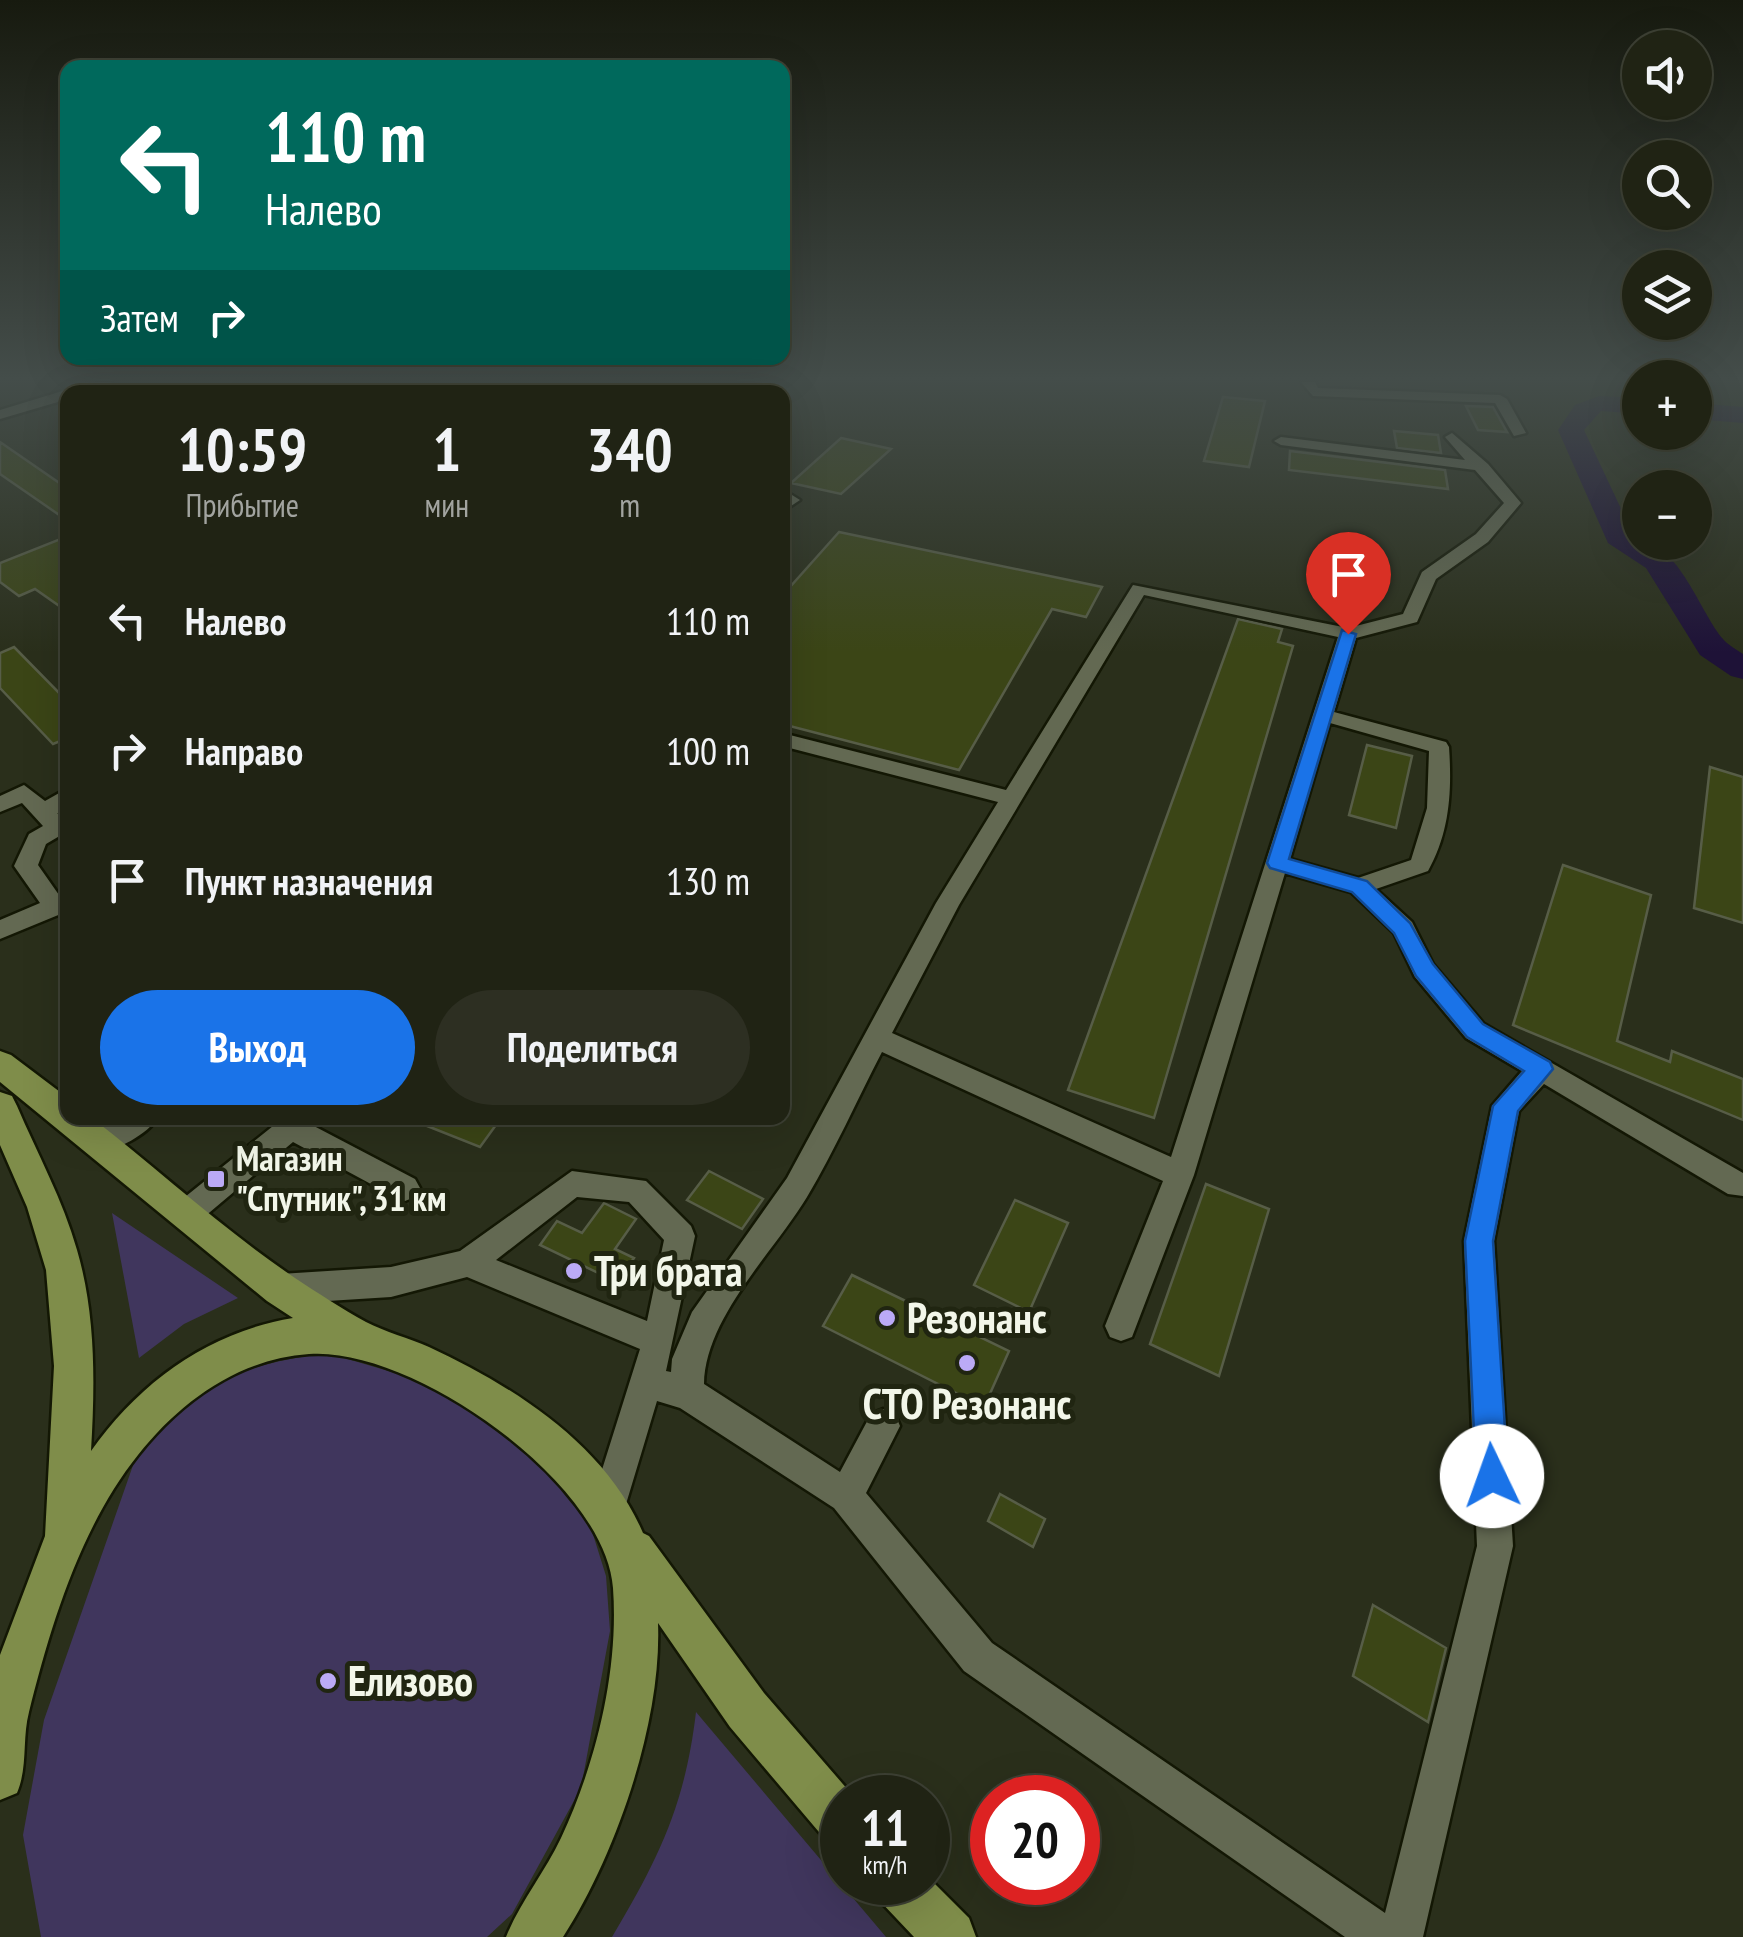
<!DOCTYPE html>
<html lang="ru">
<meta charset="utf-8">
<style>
:root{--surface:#202314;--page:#2d2f22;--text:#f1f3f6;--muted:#a2a4a0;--line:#3d4034;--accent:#1a73e8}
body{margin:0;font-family:"PT Sans Narrow",sans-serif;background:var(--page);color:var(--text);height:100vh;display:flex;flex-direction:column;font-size:38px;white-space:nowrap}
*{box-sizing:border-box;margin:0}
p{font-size:32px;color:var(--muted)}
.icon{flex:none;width:55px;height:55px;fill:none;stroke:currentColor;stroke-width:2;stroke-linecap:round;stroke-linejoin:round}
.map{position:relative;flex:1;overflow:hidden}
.drawer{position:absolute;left:60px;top:385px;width:730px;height:740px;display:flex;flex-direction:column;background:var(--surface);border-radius:20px;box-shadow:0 10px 40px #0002,0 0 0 2px var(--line)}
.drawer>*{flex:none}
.top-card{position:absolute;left:60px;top:60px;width:730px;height:305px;border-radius:20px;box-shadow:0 10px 40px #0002,0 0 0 2px var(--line);background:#00695c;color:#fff;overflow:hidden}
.buttons{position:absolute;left:1622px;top:30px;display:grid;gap:20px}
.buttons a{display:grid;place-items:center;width:90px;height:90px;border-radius:50%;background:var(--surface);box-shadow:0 10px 40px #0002,0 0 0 2px var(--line);font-size:50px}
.speed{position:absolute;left:820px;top:1775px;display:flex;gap:20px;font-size:50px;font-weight:700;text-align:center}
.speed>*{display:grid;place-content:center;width:130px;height:130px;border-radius:50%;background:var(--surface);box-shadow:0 10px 40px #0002,0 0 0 2px var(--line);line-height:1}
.speed small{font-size:25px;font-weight:400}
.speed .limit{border:15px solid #d22;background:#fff;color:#111}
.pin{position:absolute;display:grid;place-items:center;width:85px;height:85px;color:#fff;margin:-102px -42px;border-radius:50% 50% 50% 0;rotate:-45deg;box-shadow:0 0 10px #0007}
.pin .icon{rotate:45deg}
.me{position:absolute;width:110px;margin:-55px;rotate:357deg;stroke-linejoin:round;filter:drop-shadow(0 0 8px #0008)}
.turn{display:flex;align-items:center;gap:35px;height:210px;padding:0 40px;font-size:45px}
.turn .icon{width:130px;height:130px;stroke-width:2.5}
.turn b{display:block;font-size:70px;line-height:85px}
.then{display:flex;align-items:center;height:95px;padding:0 40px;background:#0003;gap:20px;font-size:38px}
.eta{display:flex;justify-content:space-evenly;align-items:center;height:170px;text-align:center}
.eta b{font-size:60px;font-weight:600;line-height:70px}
.button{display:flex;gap:20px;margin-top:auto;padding:20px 40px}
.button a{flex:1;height:115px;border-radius:60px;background:var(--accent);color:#fff;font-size:40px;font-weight:600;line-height:115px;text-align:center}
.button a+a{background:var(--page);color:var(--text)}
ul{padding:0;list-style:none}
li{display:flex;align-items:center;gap:30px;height:130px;padding:0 40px}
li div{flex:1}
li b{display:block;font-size:38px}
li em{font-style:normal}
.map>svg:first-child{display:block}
.green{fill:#40365d}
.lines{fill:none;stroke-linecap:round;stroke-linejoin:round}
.river{fill:#1e1237;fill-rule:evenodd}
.building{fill:#3b4516;stroke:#575d47;stroke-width:2.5}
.minor-casing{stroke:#131704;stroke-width:5}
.major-casing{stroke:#131704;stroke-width:5}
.minor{fill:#636952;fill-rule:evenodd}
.major{fill:#7f8d4a;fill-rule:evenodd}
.route{fill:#1a73e8;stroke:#114b97;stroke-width:2.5}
.poi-dot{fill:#bbaaf6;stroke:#202511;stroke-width:4}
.labels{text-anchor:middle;stroke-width:10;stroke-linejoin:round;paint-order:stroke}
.poi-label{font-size:35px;font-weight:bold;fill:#f2f6e9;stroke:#202511;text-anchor:start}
.near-poi-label{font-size:42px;font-weight:bold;fill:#f2f6e9;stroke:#202511;text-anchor:start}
</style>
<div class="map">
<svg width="1743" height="1937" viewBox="0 0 1743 1937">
<rect width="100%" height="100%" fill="#2a2f1b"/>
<!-- green -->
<path class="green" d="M112 1213 238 1298 184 1324 139 1358Z
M327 1353 409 1377 469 1407 543 1463 591 1528 606 1576 610 1631 581 1788 512 1914 487 1937H41L23 1835 44 1720 138 1451C196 1382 241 1365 327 1353Z
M696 1712 886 1937H612C659 1858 685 1805 696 1712Z"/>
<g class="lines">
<!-- river -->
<path class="river" d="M1599 396 1640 398V414L1601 411 1584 430 1632 532 1640 537V542C1678 542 1701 614 1723 639 1728 645 1736 649 1743 654V679L1731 676 1700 655 1646 568 1608 543 1558 430 1575 405Z
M1695 403 1743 407V423L1695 419Z"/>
</g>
<!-- building -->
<path class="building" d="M1223 397 1265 401 1249 467 1204 461Z
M1466 406 1493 407 1507 432 1478 430Z
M1394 431 1438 435 1441 453 1397 448Z
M841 438 891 449 841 494 791 483Z
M0 442 68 489V521L0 474Z
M1290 451 1445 470 1448 489 1289 470Z
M839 532 1102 587 1086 617 1052 609 959 770 782 724V596Z
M68 536V612L35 589 19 596 0 582V563Z
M1238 619 1282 629 1278 642 1293 646 1154 1118 1068 1090Z
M14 647 68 702V738L53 744 0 688V653Z
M1367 745 1412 756 1396 828 1349 815Z
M1710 767 1743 777V923L1694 908Z
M1563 865 1651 895 1617 1041 1670 1062 1672 1051 1743 1079V1120L1513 1025Z
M407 1118H501L480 1147Z
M709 1171 763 1199 742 1229 687 1200Z
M1206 1184 1269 1209 1219 1376 1150 1344Z
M1015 1200 1068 1223 1029 1312 974 1285Z
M604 1203 636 1219 615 1249 634 1258 617 1282 540 1245 557 1221 582 1233Z
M852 1275 1009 1351 984 1407 823 1326Z
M1000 1494 1045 1519 1033 1547 988 1521Z
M1373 1605 1446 1648 1428 1722 1353 1676Z"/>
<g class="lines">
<defs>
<path id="minor" d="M92 382H112L84 392H68V399L0 419V410Z
M1301 382H1315L1318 388 1500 395 1507 399 1526 433 1514 436 1495 403 1313 396Z
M1452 433 1488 464 1521 503 1488 542 1436 579 1417 622 1356 638 1334 712 1446 742 1449 747C1452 790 1450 832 1428 871L1376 889 1412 922 1433 964 1484 1024 1743 1173V1196L1728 1194 1544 1084 1519 1111 1494 1241 1513 1546 1423 1937H1345L964 1671 834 1508 680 1408 657 1401 620 1524 607 1529 594 1524 589 1511 640 1349 467 1277 391 1297 280 1304 269 1299 264 1289 269 1279 280 1274 391 1267 460 1251 572 1171 646 1181 691 1226 695 1236 666 1371 671 1372 672 1359 692 1312 787 1178 936 903 998 802 782 746V733L1006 790 1133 585 1348 628 1403 614 1422 572 1476 534 1504 503 1475 470 1281 445 1274 441 1281 437 1465 460 1445 437ZM1144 595 1338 637 1171 1157 892 1033 959 905ZM1330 723 1429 751 1427 808 1411 860 1358 878 1290 859ZM1285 873 1351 892 1394 933 1415 977 1466 1038 1522 1071 1492 1106 1464 1241 1477 1546 1385 1913 992 1643 866 1493 900 1426 895 1414 883 1409 871 1414 840 1472 704 1384C705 1318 773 1253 807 1197 835 1150 857 1100 882 1052L1163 1181 1105 1326 1110 1337 1121 1341 1132 1337 1194 1175ZM577 1197 629 1202 664 1240 647 1321 496 1260Z
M792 495 800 500 782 512V499Z
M24 785 45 801 68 788V806L57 814H68V831L46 844 38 865 59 895 68 893V911L0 939V920L40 903 14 866 29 834 43 826 22 803 0 812V796Z
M119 1118H157C148 1135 107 1157 89 1151L85 1142 89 1133Z
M283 1118H316L312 1125 415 1179 420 1188 415 1197 405 1201 395 1197 293 1142 197 1223 186 1227 175 1223 171 1214 175 1205Z"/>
<path id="major" d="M0 1051 11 1055 68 1098V1118H92C159 1170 224 1230 295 1278 318 1293 342 1309 366 1322 385 1332 409 1338 429 1347 513 1386 605 1444 643 1533L649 1536 764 1693 855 1798H842V1845L824 1838 730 1727 658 1623C662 1722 616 1855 563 1937H506C520 1902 545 1872 561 1838 596 1763 619 1671 613 1588 605 1481 410 1346 309 1354 238 1359 180 1402 138 1455 81 1526 51 1624 29 1712 22 1739 28 1767 17 1793L0 1800V1655L45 1536 54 1366 46 1270 27 1207 0 1145V1092L12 1096 17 1106C37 1153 63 1200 77 1250 96 1315 95 1384 91 1451 140 1382 208 1332 293 1318L267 1301 0 1082Z
M928 1877 969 1918 976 1937H914L879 1900 872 1882H928Z"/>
</defs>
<!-- minor casing -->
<use href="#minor" class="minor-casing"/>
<!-- major casing -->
<use href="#major" class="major-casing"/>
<!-- minor -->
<use href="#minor" class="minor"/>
<!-- major -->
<use href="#major" class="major"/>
</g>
<!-- sky -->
<linearGradient id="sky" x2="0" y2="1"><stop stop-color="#171a0f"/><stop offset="0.58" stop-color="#444d4a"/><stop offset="1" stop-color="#444d4a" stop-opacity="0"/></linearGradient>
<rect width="1743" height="653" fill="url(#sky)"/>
<!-- route -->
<path class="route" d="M1342 630 1356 634 1289 859 1367 881 1410 923 1433 964 1483 1024 1550 1062 1553 1069 1518 1111 1493 1241 1508 1476 1503 1487 1492 1492 1481 1487 1476 1476 1465 1241 1493 1106 1524 1071 1467 1037 1416 976 1394 933 1352 892 1270 868 1267 863Z"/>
<!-- markers -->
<g class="poi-dot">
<rect x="206" y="1169" width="20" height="20" rx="5"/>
<circle cx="574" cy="1271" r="10"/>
<circle cx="887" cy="1318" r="10"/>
<circle cx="967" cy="1363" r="10"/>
<circle cx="328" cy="1681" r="10"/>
</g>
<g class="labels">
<!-- poi labels -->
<g class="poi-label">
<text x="236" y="1171">Магазин<tspan x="236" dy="40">"Спутник", 31 км</tspan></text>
</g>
<!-- near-poi labels -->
<g class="near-poi-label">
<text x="594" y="1286">Три брата</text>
<text x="907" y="1333">Резонанс</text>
<text x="967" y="1419" text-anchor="middle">СТО Резонанс</text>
<text x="348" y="1696">Елизово</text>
</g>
</g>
</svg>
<div class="buttons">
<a><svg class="icon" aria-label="sound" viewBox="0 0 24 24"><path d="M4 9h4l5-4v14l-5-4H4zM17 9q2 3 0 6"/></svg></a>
<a><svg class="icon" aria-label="search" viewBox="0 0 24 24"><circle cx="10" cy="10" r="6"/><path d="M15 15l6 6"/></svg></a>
<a><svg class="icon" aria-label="layers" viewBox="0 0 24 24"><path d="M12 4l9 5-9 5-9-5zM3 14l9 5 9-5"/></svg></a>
<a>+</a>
<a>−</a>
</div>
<div class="speed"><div>11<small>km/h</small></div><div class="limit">20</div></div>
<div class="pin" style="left:1348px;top:634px;background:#d93025"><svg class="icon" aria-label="arrive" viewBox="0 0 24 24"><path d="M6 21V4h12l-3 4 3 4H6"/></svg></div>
<svg class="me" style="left:1492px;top:1476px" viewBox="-20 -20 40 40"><circle r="19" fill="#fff"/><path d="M0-13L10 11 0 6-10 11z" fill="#1a73e8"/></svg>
<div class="top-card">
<div class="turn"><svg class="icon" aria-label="left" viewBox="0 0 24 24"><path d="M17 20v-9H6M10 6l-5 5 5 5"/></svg><div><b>110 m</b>Налево</div></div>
<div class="then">Затем<svg class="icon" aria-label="right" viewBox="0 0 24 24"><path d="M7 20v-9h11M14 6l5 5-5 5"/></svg></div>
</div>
<section class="drawer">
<div class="eta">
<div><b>10:59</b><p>Прибытие</p></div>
<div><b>1</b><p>мин</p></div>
<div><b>340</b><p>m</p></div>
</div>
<ul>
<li><svg class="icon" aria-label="left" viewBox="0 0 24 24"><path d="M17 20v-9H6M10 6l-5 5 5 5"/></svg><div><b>Налево</b></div><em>110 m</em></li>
<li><svg class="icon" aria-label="right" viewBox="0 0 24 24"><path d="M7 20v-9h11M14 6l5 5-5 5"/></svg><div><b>Направо</b></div><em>100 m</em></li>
<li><svg class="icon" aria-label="arrive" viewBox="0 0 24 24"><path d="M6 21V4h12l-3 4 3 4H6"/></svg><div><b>Пункт назначения</b></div><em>130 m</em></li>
</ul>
<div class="button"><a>Выход</a><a>Поделиться</a></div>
</section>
</div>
